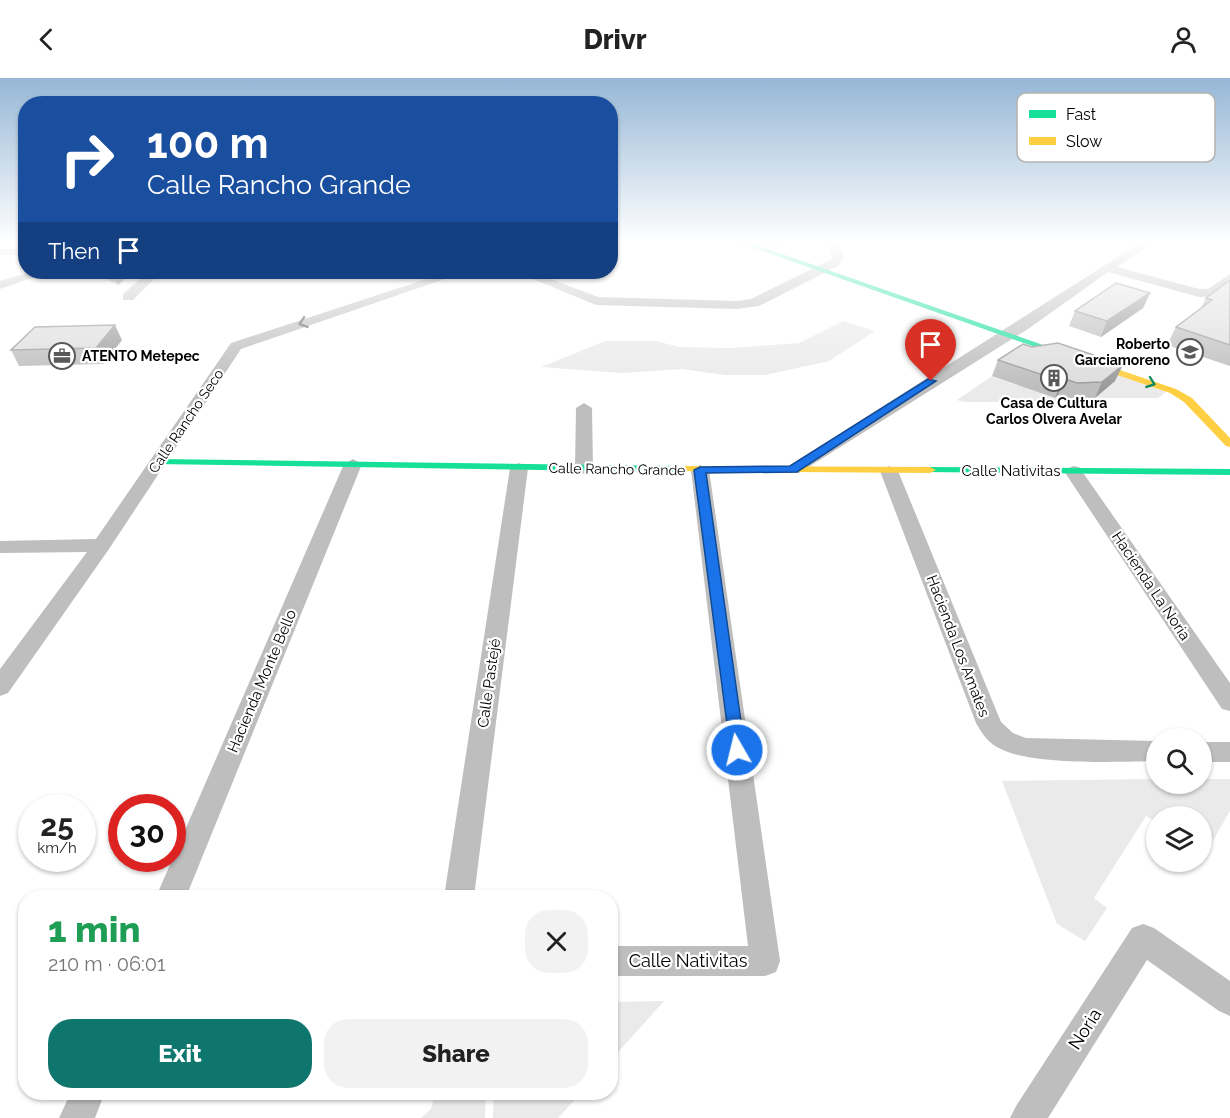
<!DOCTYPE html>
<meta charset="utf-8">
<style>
:root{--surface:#fff;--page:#f2f2f2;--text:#222;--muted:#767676;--accent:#0f766e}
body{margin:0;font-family:Raleway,sans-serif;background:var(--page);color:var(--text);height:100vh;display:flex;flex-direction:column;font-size:22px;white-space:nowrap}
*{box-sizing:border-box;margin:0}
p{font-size:20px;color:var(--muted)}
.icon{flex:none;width:33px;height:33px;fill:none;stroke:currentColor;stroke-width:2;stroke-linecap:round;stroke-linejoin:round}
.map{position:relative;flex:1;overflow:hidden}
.drawer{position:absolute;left:18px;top:812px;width:600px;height:210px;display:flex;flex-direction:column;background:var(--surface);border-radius:24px;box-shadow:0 2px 4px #0004}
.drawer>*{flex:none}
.top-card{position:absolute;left:18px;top:18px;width:600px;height:183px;border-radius:24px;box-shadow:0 2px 4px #0004;background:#1a4fa0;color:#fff;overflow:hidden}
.buttons{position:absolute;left:1146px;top:650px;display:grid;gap:12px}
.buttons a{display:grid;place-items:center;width:66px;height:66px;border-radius:50%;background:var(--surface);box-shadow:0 2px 4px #0004;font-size:30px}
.speed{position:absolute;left:18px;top:716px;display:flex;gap:12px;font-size:30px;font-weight:700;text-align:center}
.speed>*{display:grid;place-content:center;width:78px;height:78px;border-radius:50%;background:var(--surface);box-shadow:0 2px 4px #0004;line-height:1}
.speed small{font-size:15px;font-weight:400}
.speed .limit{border:9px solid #d22;background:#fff;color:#111}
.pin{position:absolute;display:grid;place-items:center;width:51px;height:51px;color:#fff;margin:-62px -26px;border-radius:50% 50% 50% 0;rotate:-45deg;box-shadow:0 0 6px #0007}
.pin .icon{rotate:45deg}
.me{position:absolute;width:66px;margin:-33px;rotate:352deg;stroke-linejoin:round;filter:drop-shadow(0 0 4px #0008)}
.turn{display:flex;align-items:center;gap:21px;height:126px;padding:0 30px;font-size:27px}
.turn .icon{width:78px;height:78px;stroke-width:2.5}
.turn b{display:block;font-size:42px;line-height:51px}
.then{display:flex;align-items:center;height:57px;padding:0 30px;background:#0003;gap:12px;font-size:22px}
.round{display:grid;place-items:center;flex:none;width:63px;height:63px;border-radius:24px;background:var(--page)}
.overview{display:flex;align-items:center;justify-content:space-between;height:102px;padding:0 30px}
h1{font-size:36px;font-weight:800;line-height:45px;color:#1e9e55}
.cta{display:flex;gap:12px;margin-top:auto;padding:12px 30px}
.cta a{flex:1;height:69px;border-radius:24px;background:var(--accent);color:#fff;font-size:24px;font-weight:800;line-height:69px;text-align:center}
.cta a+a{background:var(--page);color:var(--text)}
header{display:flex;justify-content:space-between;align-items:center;height:78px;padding:0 30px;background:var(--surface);font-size:27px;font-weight:800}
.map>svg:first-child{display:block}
.green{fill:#eaeaea}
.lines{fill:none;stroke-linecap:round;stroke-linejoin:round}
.street{fill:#bebebe;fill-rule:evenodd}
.fast{fill:#16e098;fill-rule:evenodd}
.slow{fill:#ffcf43;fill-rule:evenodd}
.wall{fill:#bebebe}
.shaded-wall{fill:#9b9b9b}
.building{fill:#ddd;stroke:#9b9b9b;stroke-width:1.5}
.oneway{stroke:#686868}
.oneway2{stroke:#0d865b}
.route{fill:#1a73e8;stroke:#114b97;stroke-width:1.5}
.labels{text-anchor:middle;stroke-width:4.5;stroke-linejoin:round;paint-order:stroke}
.far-poi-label{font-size:14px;font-weight:bold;fill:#000;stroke:#fff;text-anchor:end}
.far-street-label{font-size:14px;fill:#000;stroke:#fff}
.street-label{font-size:15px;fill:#000;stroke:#fff}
.near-street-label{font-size:18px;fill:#000;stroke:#fff}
.key{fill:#fff;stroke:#b2b2b2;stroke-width:1.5}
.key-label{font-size:16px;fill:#000}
</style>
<header><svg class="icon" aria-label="back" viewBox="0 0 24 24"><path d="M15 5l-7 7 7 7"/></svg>Drivr<svg class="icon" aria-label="person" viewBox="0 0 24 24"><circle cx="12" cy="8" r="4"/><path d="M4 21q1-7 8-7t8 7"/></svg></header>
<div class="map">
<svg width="1230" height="1040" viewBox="0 0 1230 1040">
<rect width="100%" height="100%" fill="#fff"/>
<!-- green -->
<path class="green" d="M843 243 875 253 829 283 765 297H725L682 291 621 295 541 289 605 263H656L679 269 729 270 799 265Z
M1090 287 1166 314 1158 320H1095L1116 302 1100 297Z
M992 298 1066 324H964L957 322Z
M1156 701V705H1202V701H1230V733L1207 773 1202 770V738H1156V744L1146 738 1094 820 1107 830 1085 863 1057 846 1002 703Z
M664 923 611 982V924Z
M435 1014H486L485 1040H421L431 1031Z
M494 1014H582L558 1040H493Z"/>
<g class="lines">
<!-- street -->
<path class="street" d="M766 163H778L779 166 773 169Z
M825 163H836L845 179 838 188 759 228 736 231 596 227 516 194H532L598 219 736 223 751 221 830 182 833 179Z
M1143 163H1157L1117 189 1199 211H1208L1230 196V206L1215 218 1199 219 1108 194 1028 251 799 395H787L784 391Z
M0 171H26V177H0Z
M32 194H49L0 211V203Z
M148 194H161L133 222H123V216Z
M448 194H465L241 271 109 471 8 615 0 618V591L87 474 0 475V463L96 461 231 265Z
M584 325 592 330 593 391 584 396 575 391 576 330Z
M353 381 362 386 186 819H156L344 386Z
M519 385 528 390 474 819H444L510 390Z
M700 387 709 392 780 883 776 894 765 898H610V868H748L691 392Z
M889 388 898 393 1001 644 1013 655 1026 660 1156 663V683C1119 684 1032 687 1001 671 989 666 982 656 976 645L880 393Z
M1073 388 1079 389 1230 605V633L1222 631 1064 393Z
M1202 664H1230V684H1202Z
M1143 846 1154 850 1230 903V938L1219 933 1147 882 1048 1040H1010L1016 1028 1132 850Z
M71 1014H105L95 1040H59Z"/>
<!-- fast -->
<path class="fast" d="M734 163H745L1066 275 1058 277Z
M159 381 680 388 686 391 680 394 155 386V382Z
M930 389 1230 391V397L926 394 924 392Z"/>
<!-- slow -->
<path class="slow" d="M1058 273H1064L1176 311 1192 320 1230 360V369L1226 368 1184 324 1170 315 1058 277Z
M680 388 930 389 936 392 930 395 676 393V389Z"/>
</g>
<!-- wall -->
<path class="wall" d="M94 194H132L118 207Z
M1230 202V288L1167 267 1176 249 1201 230 1206 220Z
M1150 215 1143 230 1101 259 1069 248 1075 233Z
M122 262 103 286 19 288 11 272Z
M998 282 1115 303 1095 320 1070 322 1058 317 1055 320 992 298Z"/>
<!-- shaded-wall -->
<path class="shaded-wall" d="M112 194H132L118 207Z
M1150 215 1143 230 1101 259 1107 243Z
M115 247 122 262 103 286 96 270Z
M1123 287 1115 303 1095 320 1102 304Z
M1065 301 1058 317 1055 320 1061 303Z"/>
<!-- building -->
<path class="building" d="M1230 202V267L1176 249 1212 222 1206 220Z
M1116 205 1150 215 1107 243 1075 233Z
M115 247 96 270 11 272 35 249Z
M1058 265 1123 287 1102 304 1077 305 1065 301 1061 303 998 282 1023 266 1032 269Z"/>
<!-- one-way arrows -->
<defs><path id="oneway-chevron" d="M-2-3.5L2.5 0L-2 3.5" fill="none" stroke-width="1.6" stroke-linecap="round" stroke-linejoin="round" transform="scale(1.5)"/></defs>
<use class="oneway" href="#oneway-chevron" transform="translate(303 245) rotate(161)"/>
<use class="oneway2" href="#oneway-chevron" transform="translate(1151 305) rotate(20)"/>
<!-- sky -->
<linearGradient id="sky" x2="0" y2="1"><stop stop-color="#96b7d6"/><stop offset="0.53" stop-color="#fff"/><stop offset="1" stop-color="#fff" stop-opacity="0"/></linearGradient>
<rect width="1230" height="309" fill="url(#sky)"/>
<!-- route -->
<path class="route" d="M928 301 936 303 797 394 706 395 745 672 743 677H731L694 392 700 389 790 388Z"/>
<!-- icons -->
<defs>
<symbol id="school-ring" viewBox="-11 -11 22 22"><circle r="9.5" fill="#fff" stroke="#595959" stroke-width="1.5"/><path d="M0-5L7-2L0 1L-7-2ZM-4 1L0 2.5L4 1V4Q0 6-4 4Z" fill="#595959"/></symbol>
<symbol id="office-ring" viewBox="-11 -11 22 22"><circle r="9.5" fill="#fff" stroke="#595959" stroke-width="1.5"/><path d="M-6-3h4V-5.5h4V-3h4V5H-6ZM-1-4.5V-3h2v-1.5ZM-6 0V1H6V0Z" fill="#595959"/></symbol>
<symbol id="building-ring" viewBox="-11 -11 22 22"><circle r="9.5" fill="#fff" stroke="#595959" stroke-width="1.5"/><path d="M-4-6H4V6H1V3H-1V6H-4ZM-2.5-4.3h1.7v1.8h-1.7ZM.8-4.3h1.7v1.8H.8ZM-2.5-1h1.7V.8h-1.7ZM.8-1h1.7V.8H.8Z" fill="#595959"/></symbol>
</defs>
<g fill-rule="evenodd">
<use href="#school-ring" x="1175" y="259" width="30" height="30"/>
<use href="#office-ring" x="47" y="263" width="30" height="30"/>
<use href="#building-ring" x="1039" y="285" width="30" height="30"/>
</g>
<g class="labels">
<!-- far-poi labels -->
<g class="far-poi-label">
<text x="1170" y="271">Roberto<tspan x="1170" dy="16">Garciamoreno</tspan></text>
<text x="82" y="283" text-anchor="start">ATENTO Metepec</text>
<text x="1054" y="330" text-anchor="middle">Casa de Cultura<tspan x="1054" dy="16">Carlos Olvera Avelar</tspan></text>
</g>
<!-- far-street labels -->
<g class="far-street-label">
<text transform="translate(186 343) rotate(-56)" y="5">Calle Rancho Seco</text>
<text transform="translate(617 391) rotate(1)" y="5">Calle Rancho Grande</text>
</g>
<!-- street labels -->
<g class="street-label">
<text x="1011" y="398">Calle Nativitas</text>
<text transform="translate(1151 508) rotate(56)" y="5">Hacienda La Noria</text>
<text transform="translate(958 568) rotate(69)" y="5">Hacienda Los Amates</text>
<text transform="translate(262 603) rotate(-67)" y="5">Hacienda Monte Bello</text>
<text transform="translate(489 605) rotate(-82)" y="5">Calle Pastejé</text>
</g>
<!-- near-street labels -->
<g class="near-street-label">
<text x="688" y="889">Calle Nativitas</text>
<text transform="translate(1085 951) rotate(-57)" y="6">Noria</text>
</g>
</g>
<!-- legend -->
<rect x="1017" y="15" width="198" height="69" rx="9" class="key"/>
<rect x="1029" y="32" width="27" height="8" fill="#16e098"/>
<rect x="1029" y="59" width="27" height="8" fill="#ffcf43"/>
<g class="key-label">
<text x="1066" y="42">Fast</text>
<text x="1066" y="69">Slow</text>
</g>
</svg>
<div class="buttons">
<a><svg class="icon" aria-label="search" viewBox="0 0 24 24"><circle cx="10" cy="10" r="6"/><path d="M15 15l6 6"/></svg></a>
<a><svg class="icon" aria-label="layers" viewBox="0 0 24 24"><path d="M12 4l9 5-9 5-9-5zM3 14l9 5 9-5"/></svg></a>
</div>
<div class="speed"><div>25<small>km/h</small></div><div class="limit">30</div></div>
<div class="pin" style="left:931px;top:303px;background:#d93025"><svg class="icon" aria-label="arrive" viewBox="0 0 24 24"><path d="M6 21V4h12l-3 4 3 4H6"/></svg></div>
<svg class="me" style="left:737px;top:672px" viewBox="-20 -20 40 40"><circle r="17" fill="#1a73e8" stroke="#fff" stroke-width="3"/><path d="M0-11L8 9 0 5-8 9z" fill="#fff"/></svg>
<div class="top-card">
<div class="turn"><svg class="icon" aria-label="right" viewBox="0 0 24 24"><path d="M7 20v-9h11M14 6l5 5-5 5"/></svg><div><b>100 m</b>Calle Rancho Grande</div></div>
<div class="then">Then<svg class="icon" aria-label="arrive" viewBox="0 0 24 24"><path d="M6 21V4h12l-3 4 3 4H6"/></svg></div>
</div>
<section class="drawer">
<div class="overview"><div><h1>1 min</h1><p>210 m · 06:01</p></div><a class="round"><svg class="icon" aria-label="close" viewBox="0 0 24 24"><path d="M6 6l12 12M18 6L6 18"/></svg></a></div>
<div class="cta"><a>Exit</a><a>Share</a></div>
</section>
</div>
